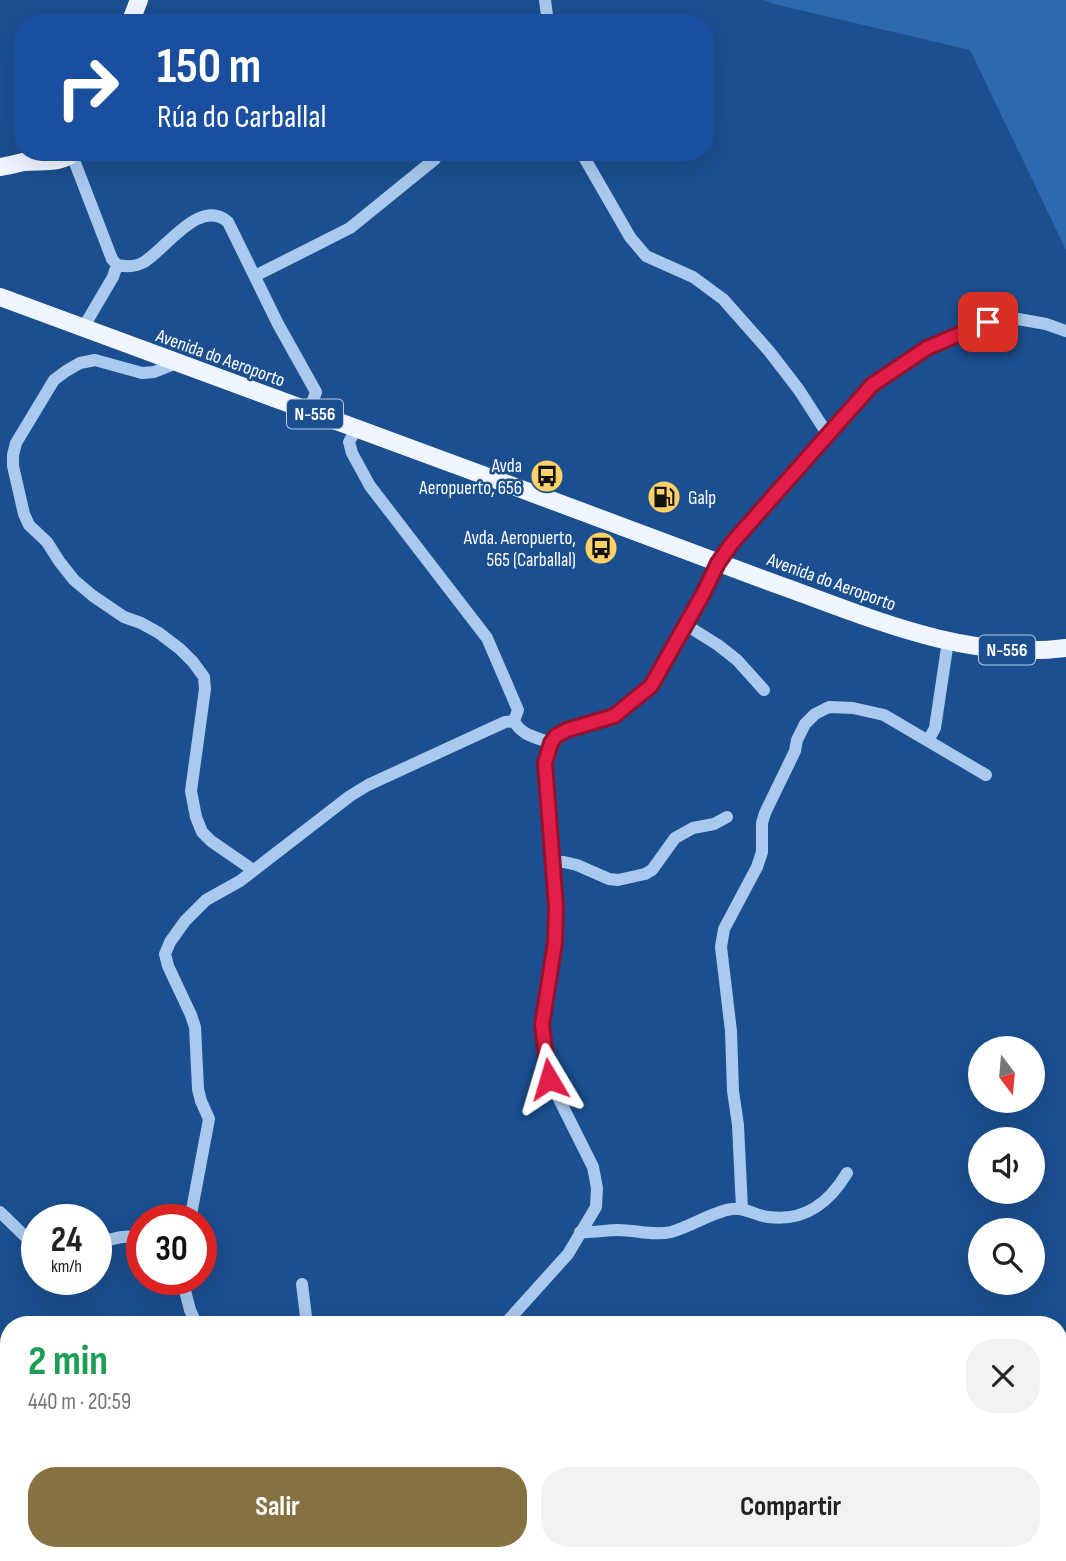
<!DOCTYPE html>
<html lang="es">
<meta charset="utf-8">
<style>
:root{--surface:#fff;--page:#f2f2f2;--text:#222;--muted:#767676;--accent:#857141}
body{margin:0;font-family:"Sofia Sans Condensed",sans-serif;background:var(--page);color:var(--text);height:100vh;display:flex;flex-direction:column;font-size:26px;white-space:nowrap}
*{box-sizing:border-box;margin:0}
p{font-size:23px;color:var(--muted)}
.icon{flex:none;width:38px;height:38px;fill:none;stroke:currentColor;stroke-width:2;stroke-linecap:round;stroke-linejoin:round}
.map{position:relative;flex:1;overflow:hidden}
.sheet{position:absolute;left:0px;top:1316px;width:1068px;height:245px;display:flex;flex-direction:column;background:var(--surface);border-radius:28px 28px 0 0;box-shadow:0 7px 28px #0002}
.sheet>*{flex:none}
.banner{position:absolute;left:14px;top:14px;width:700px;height:147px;border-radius:28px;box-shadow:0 7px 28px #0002;background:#1a4fa0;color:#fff;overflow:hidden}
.needle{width:46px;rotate:164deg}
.buttons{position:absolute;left:968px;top:1036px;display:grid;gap:14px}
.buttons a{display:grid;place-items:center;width:77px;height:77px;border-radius:50%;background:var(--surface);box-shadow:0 7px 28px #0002;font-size:35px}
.speed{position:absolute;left:21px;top:1204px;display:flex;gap:14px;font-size:35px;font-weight:700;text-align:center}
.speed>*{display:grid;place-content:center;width:91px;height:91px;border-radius:50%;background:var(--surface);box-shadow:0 7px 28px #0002;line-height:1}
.speed small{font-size:18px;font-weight:400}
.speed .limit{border:10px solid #d22;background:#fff;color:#111}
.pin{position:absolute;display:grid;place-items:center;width:60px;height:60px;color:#fff;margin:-30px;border-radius:14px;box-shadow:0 4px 10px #0006}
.me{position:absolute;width:77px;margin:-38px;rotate:353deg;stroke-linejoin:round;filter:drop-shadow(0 0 5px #0008)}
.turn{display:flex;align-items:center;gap:24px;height:147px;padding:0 28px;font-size:32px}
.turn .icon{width:91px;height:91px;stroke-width:2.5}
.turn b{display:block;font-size:49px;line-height:60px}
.round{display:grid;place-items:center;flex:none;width:74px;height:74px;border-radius:28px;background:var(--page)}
.summary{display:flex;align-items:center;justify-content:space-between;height:119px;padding:0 28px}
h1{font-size:42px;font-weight:700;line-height:52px;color:#1e9e55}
.cta{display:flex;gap:14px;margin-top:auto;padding:14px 28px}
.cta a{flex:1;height:80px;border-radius:28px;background:var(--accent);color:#fff;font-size:28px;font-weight:700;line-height:80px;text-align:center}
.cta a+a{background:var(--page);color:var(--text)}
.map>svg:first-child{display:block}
.green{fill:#2e69ad}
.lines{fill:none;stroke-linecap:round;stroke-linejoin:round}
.minor{stroke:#a9c9ee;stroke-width:12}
.major{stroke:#f0f6ff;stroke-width:18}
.route-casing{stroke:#92132f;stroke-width:18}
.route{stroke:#e11d48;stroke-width:12}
.labels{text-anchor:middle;stroke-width:5;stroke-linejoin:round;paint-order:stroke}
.shield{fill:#1b4f8f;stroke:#bbcadd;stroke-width:2}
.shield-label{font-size:18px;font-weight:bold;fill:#fff}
.street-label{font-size:19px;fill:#fff;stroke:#1b4f8f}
.poi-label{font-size:19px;fill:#fff;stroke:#1b4f8f;text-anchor:end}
</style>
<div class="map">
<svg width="1066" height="1561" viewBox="0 0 1066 1561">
<rect width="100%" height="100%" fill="#1b4f8f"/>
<!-- green -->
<path class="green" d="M763 0H1066V250L970 50 774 4Z
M217 1552H289L295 1561H191Z"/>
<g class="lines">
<!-- minor -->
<path class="minor" d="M545 0 548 23
M581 152 630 237 646 256 693 277 723 299 769 351 799 390 828 435
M72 155 112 259 117 265C127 267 136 267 144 262 166 249 200 197 228 222L278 324 316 392 309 412
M255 276 350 228 435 159
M83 328 113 277 117 265
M177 363 154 372 142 373 95 360 80 363 66 371 54 380 16 443 13 455V466L24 514 29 525 47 542 59 561 74 580 93 596 124 617 141 623 159 633 180 649 193 662 204 677 205 689 191 791 196 817 202 832 211 841 253 870
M356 429 349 442 352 453 370 486 487 638 518 710 514 721C522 736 536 737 551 743
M686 625 718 645 737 660 764 690
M928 741 935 728 948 641
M552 862H564L577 865 609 879 618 880 645 874 652 870 675 838 693 828 714 824 727 817
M742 1209 738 1125 733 1091 731 1031 721 947 724 929 757 867 762 852V823L765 813 795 751 797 740 805 724 815 714 829 707 853 708 884 715 986 775
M0 1212 37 1248
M190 1220 209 1119 201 1101 198 1089 195 1027 191 1015 168 966 165 954 170 942 185 921 206 900 240 881 350 796 368 785 505 722 514 721
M580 1232C593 1233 605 1230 618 1230 636 1230 654 1236 671 1232 690 1227 714 1211 732 1209 745 1207 756 1216 768 1217 805 1222 829 1203 847 1173
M96 1244C112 1239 125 1234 142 1238
M182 1279 190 1310 197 1325
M302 1284 307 1325
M504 1325 568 1254 596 1207 597 1188 593 1167 549 1079 542 1025 555 942 556 907 545 763 551 743 556 736 567 730 614 716 651 686 703 594 718 563 732 543 872 385 927 348 988 322 1018 319 1046 324 1066 331
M0 1458 9 1459
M1059 1503 1066 1500
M319 1552 335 1561
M697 1552 749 1561
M395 1561 398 1552
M784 1561 808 1552"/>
<!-- major -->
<path class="major" d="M130 23 139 0
M0 167C8 166 15 164 23 162 41 160 60 165 74 152
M0 297C182 365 366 431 548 499 624 528 700 556 776 584 869 617 965 661 1066 648"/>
</g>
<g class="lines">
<defs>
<path id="route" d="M549 1079 542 1025 555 942 556 907 545 763 551 743 556 736 567 730 614 716 651 686 703 594 718 563 732 543 872 385 927 348 988 322"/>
</defs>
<!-- route casing -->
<use href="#route" class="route-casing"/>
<!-- route -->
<use href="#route" class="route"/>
</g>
<!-- icons -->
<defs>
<symbol id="bus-disc" viewBox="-11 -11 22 22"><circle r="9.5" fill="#ffd166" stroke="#1b4f8f"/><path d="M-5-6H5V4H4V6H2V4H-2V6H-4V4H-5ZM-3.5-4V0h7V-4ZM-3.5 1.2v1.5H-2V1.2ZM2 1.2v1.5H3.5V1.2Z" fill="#111"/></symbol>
<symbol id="fuel-disc" viewBox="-11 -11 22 22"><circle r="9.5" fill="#ffd166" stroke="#1b4f8f"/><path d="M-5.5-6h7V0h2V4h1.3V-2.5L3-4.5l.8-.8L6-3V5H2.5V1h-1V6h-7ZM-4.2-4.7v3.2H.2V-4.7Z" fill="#111"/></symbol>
</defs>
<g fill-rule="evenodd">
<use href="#bus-disc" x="528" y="457" width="38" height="38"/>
<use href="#fuel-disc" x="645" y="478" width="38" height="38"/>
<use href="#bus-disc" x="582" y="529" width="38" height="38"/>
</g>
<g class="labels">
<!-- shield labels -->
<g class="shield">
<rect x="287" y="399.5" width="56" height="29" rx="5"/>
<rect x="979" y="635.5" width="56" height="29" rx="5"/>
</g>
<g class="shield-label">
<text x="315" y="420">N-556</text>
<text x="1007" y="656">N-556</text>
</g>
<!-- street labels -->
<g class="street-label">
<text transform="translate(221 357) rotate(20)" y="7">Avenida do Aeroporto</text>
<text transform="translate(832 581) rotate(20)" y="7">Avenida do Aeroporto</text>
</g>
<!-- poi labels -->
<g class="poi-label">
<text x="522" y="472">Avda<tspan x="522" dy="22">Aeropuerto, 656</tspan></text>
<text x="688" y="504" text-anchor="start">Galp</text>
<text x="576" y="544">Avda. Aeropuerto,<tspan x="576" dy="22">565 (Carballal)</tspan></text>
</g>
</g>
</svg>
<div class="buttons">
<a><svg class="needle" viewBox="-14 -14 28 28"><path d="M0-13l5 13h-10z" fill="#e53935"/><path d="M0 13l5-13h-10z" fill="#767676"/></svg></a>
<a><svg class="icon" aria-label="sound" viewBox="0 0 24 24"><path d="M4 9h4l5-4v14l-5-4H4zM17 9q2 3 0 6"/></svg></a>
<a><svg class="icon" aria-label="search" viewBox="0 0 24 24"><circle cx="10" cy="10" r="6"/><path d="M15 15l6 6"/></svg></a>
</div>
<div class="speed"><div>24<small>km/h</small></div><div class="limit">30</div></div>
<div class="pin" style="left:988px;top:322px;background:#d93025"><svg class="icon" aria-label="arrive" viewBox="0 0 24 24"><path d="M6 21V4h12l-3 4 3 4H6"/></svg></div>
<svg class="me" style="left:549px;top:1079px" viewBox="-20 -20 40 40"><path d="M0-17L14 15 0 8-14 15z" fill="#e11d48" stroke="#fff" stroke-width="4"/></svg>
<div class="banner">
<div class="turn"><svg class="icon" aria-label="right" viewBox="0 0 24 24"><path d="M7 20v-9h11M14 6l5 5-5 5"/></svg><div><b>150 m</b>Rúa do Carballal</div></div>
</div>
<section class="sheet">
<div class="summary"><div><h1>2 min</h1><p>440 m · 20:59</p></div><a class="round"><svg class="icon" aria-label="close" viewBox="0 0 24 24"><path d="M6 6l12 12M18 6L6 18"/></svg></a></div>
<div class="cta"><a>Salir</a><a>Compartir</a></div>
</section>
</div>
